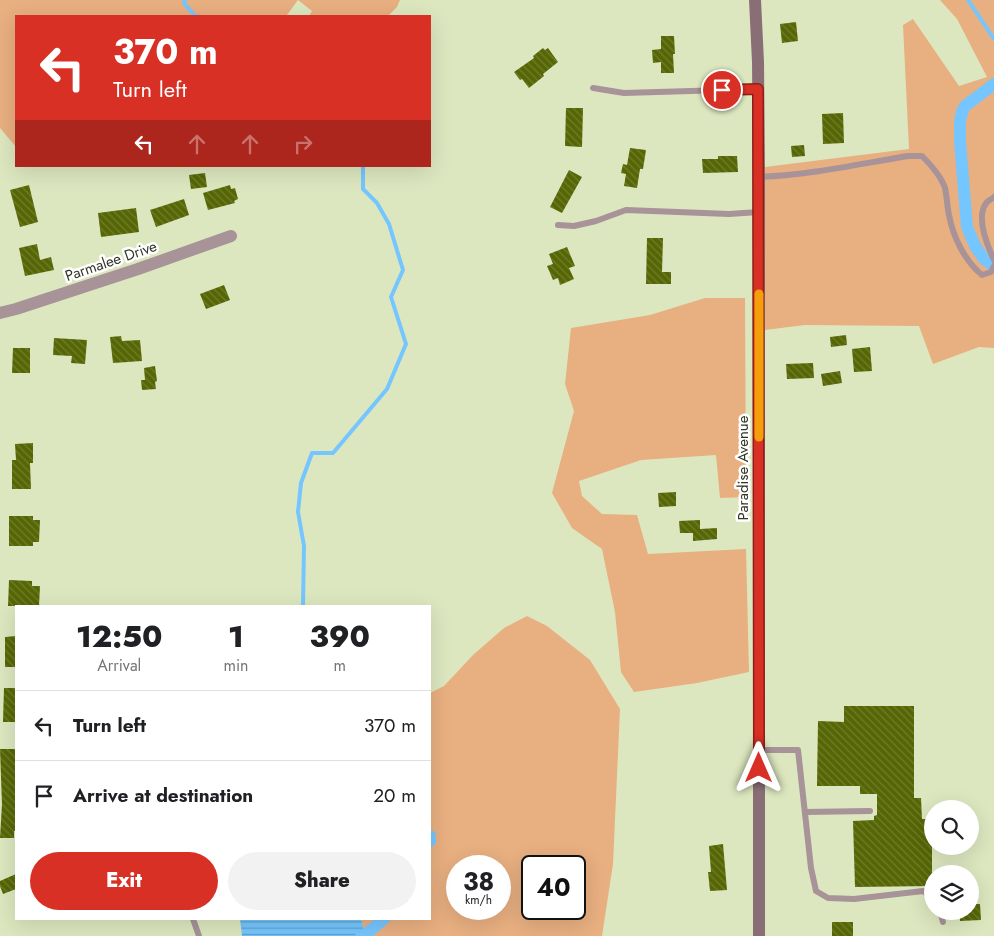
<!DOCTYPE html>
<style>
:root{--surface:#fff;--page:#f2f2f2;--text:#202124;--muted:#757577;--line:#e0e0e0;--accent:#d93025}
body{margin:0;font-family:Jost,sans-serif;background:var(--page);color:var(--text);height:100vh;display:flex;flex-direction:column;font-size:19px;white-space:nowrap}
*{box-sizing:border-box;margin:0}
p{font-size:16px;color:var(--muted)}
.icon{flex:none;width:28px;height:28px;fill:none;stroke:currentColor;stroke-width:2;stroke-linecap:round;stroke-linejoin:round}
.map{position:relative;flex:1;overflow:hidden}
.details{position:absolute;left:15px;top:605px;width:416px;height:315px;display:flex;flex-direction:column;background:var(--surface);border-radius:0px;box-shadow:0 5px 20px #0002}
.details>*{flex:none}
.guide{position:absolute;left:15px;top:15px;width:416px;height:152px;border-radius:0px;box-shadow:0 5px 20px #0002;background:#d93025;color:#fff;overflow:hidden}
.controls{position:absolute;left:924px;top:800px;display:grid;gap:10px}
.controls a{display:grid;place-items:center;width:55px;height:55px;border-radius:50%;background:var(--surface);box-shadow:0 5px 20px #0002;font-size:25px}
.speed{position:absolute;left:446px;top:855px;display:flex;gap:10px;font-size:25px;font-weight:700;text-align:center}
.speed>*{display:grid;place-content:center;width:65px;height:65px;border-radius:50%;background:var(--surface);box-shadow:0 5px 20px #0002;line-height:1}
.speed small{font-size:12px;font-weight:400}
.speed .limit{border:2px solid #111;border-radius:8px;background:#fff;color:#111}
.pin{position:absolute;display:grid;place-items:center;width:42px;height:42px;color:#fff;margin:-21px;border:2px solid #fff;border-radius:50%;box-shadow:0 1px 5px #0007}
.me{position:absolute;width:55px;margin:-28px;rotate:0deg;stroke-linejoin:round;filter:drop-shadow(0 0 4px #0008)}
.turn{display:flex;align-items:center;gap:18px;height:105px;padding:0 15px;font-size:22px}
.turn .icon{width:65px;height:65px;stroke-width:2.5}
.turn b{display:block;font-size:35px;line-height:42px}
.lanes{display:flex;align-items:center;height:48px;padding:0 15px;background:#0003;justify-content:center;gap:25px;direction:ltr}
.lanes .off{opacity:.35}
.eta{display:flex;justify-content:space-evenly;align-items:center;height:85px;text-align:center}
.eta b{font-size:30px;font-weight:800;line-height:35px}
.button{display:flex;gap:10px;margin-top:auto;padding:10px 15px}
.button a{flex:1;height:58px;border-radius:30px;background:var(--accent);color:#fff;font-size:20px;font-weight:800;line-height:58px;text-align:center}
.button a+a{background:var(--page);color:var(--text)}
ul{padding:0;list-style:none}
li{display:flex;align-items:center;gap:15px;height:70px;padding:0 15px;border-top:1px solid var(--line)}
li div{flex:1}
li b{display:block;font-size:19px}
li em{font-style:normal}
.map>svg:first-child{display:block}
.green{fill:#e8af80;fill-rule:evenodd}
.water{fill:url(#water-rules)}
.lines{fill:none;stroke-linecap:round;stroke-linejoin:round}
.stream{stroke:#75c6fe;stroke-width:4}
.canal{stroke:#75c6fe;stroke-width:12}
.building{fill:url(#building-back-hatch)}
.lane{stroke:#a79398;stroke-width:6}
.street{stroke:#a79398;stroke-width:12}
.secondary{stroke:#8a6e76;stroke-width:12}
.route-casing{stroke:#8d1f18;stroke-width:12}
.route{stroke:#d93025;stroke-width:9}
.slow{stroke:#f59e0b;stroke-width:9}
.labels{text-anchor:middle;stroke-width:5;stroke-linejoin:round;paint-order:stroke}
.street-label{font-size:15px;fill:#313526;stroke:#fff}
</style>
<div class="map">
<svg width="994" height="936" viewBox="0 0 994 936">
<defs>
<pattern id="water-rules" width="6" height="5" patternUnits="userSpaceOnUse" patternTransform="scale(1.25)"><rect width="6" height="5" fill="#75c6fe"/><path d="M0 2.5h6" fill="none" stroke="#61a2cd"/></pattern>
<pattern id="building-back-hatch" width="6" height="6" patternUnits="userSpaceOnUse" patternTransform="scale(1.25)"><rect width="6" height="6" fill="#556603"/><path d="M-1 5l2 2M0 0l6 6M5-1l2 2" fill="none" stroke="#707d32"/></pattern>
</defs>
<rect width="100%" height="100%" fill="#dce7bf"/>
<!-- green -->
<path class="green" d="M0 0H400L397 7 388 16H309L312 11 298 0 287 15 288 16H16V147L0 128Z
M940 0H994V348L979 347 933 364 919 326 805 325 765 330V167L909 149 903 25 913 19 959 86 987 77 957 19Z
M705 298H745L746 497 720 498 716 455 641 460 579 481 582 496 602 514 637 515 648 554 746 549 749 672 697 683 634 692 621 672 615 612 602 549 572 528 552 493 574 411 565 384 571 328 650 315Z
M527 616 547 626 590 660 620 709 613 864 602 936H366L361 919H430V693L444 686 473 655 504 628ZM458 866H500V909H458ZM532 866H575V909H532Z"/>
<!-- water -->
<path class="water" d="M240 919H361L366 936H242Z"/>
<g class="lines">
<!-- stream -->
<path class="stream" d="M185 0 184 3 195 16H198
M968 0 994 39
M303 606 304 546 298 512 301 483 312 453H333L387 389 406 344 391 297 403 270 389 224 377 203 363 189V166"/>
<!-- canal -->
<path class="canal" d="M994 84 965 106 962 112 960 121V141L967 227 975 246 984 259 994 266
M430 836V841
M361 936 366 934 384 919"/>
</g>
<!-- building -->
<path class="building" d="M796 22 798 41 782 43 780 24Z
M661 36H674L675 54H673L674 73H661V62L653 63 652 50 661 49Z
M543 48 545 50 548 48 558 62 543 74 544 76 529 88 522 79 520 80 514 72 534 58 533 56Z
M566 108H583L582 147 565 146Z
M843 113 844 143 823 144 822 114Z
M804 145 805 156 792 157 791 146Z
M630 148 646 150 643 169H640L637 188 624 186 626 174 621 173 623 164 627 165Z
M718 156H737L738 172 703 173 702 159H718Z
M569 170 582 177 562 213 550 207Z
M205 173 207 187 191 189 189 175Z
M29 185 38 222 20 227 10 190Z
M230 185 231 189 235 188 238 199 234 201 235 203 208 210 203 193Z
M184 199 189 215 156 227 150 210Z
M136 208 139 232 101 237 98 213Z
M647 238H663L662 272H671V284H646Z
M37 244 40 260 51 257 54 270 25 276 19 248Z
M567 247 575 266 569 268 574 279 560 285 558 278 553 280 547 266 553 264 549 254Z
M224 285 230 300 206 309 200 294Z
M846 335 847 345 831 347 830 337Z
M121 336 122 341 140 340 142 361 113 363 110 337Z
M54 338 87 340 85 364 71 363 72 356 53 355Z
M870 347 872 371 854 372 852 349Z
M13 348H30V373H12Z
M813 363 814 378 787 379 786 364Z
M155 366 157 381 155 382 156 389 142 390 141 380H145L144 368Z
M840 371 842 383 823 386 821 374Z
M33 443V463H30L31 489H12V460H16L15 444Z
M676 492V506L659 507 658 493Z
M9 516H33V520H40L39 542H33V546H9Z
M700 520V529L717 528V539L693 541V533H680L679 521Z
M9 580 32 581V586H40L39 606H8Z
M16 636V667H5V637Z
M4 688H16V722H3Z
M844 706H914V798H921L922 819H932V886L855 887 853 821 874 820V816L877 815V794H860V786H817L818 721 844 722Z
M0 749H16L15 804H16V831H14V838H0L2 804Z
M723 844 727 890 710 891 708 872H711L709 846Z
M16 874V889L3 894 0 886V881Z
M970 904H980L981 920 960 921V911H970Z
M832 922H853V936H832Z"/>
<g class="lines">
<!-- lane -->
<path class="lane" d="M593 88 624 93 758 89
M759 177C809 175 859 164 908 156H922C931 165 941 176 945 188 947 197 947 206 949 215 953 237 965 261 982 275L991 272 994 266
M994 197C992 199 989 200 987 202 975 216 987 245 994 260
M558 225 574 226 596 221 626 210 729 214 759 212
M759 750H798L811 868 816 891 828 898 854 899 923 891 932 897
M805 812 870 811
M940 911 943 922
M193 919 199 936"/>
<!-- street -->
<path class="street" d="M0 313 16 309 138 269 231 236"/>
<!-- secondary -->
<path class="secondary" d="M755 0 758 62 759 177V936"/>
</g>
<g class="lines">
<defs>
<path id="route" d="M722 90 758 89 759 768"/>
</defs>
<!-- route casing -->
<use href="#route" class="route-casing"/>
<!-- route -->
<use href="#route" class="route"/>
<!-- slow -->
<path class="slow" d="M759 437V294"/>
</g>
<g class="labels">
<!-- street labels -->
<g class="street-label">
<text transform="translate(111 261) rotate(-19)" y="5">Parmalee Drive</text>
<text transform="translate(743 468) rotate(-90)" y="5">Paradise Avenue</text>
</g>
</g>
</svg>
<div class="controls">
<a><svg class="icon" aria-label="search" viewBox="0 0 24 24"><circle cx="10" cy="10" r="6"/><path d="M15 15l6 6"/></svg></a>
<a><svg class="icon" aria-label="layers" viewBox="0 0 24 24"><path d="M12 4l9 5-9 5-9-5zM3 14l9 5 9-5"/></svg></a>
</div>
<div class="speed"><div>38<small>km/h</small></div><div class="limit">40</div></div>
<div class="pin" style="left:722px;top:90px;background:#d93025"><svg class="icon" aria-label="arrive" viewBox="0 0 24 24"><path d="M6 21V4h12l-3 4 3 4H6"/></svg></div>
<svg class="me" style="left:759px;top:768px" viewBox="-20 -20 40 40"><path d="M0-17L14 15 0 8-14 15z" fill="#d93025" stroke="#fff" stroke-width="4"/></svg>
<div class="guide">
<div class="turn"><svg class="icon" aria-label="left" viewBox="0 0 24 24"><path d="M17 20v-9H6M10 6l-5 5 5 5"/></svg><div><b>370 m</b>Turn left</div></div>
<div class="lanes"><svg class="icon" aria-label="left" viewBox="0 0 24 24"><path d="M17 20v-9H6M10 6l-5 5 5 5"/></svg><svg class="icon off" aria-label="ahead" viewBox="0 0 24 24"><path d="M12 20V5M6 11l6-6 6 6"/></svg><svg class="icon off" aria-label="ahead" viewBox="0 0 24 24"><path d="M12 20V5M6 11l6-6 6 6"/></svg><svg class="icon off" aria-label="right" viewBox="0 0 24 24"><path d="M7 20v-9h11M14 6l5 5-5 5"/></svg></div>
</div>
<section class="details">
<div class="eta">
<div><b>12:50</b><p>Arrival</p></div>
<div><b>1</b><p>min</p></div>
<div><b>390</b><p>m</p></div>
</div>
<ul>
<li><svg class="icon" aria-label="left" viewBox="0 0 24 24"><path d="M17 20v-9H6M10 6l-5 5 5 5"/></svg><div><b>Turn left</b></div><em>370 m</em></li>
<li><svg class="icon" aria-label="arrive" viewBox="0 0 24 24"><path d="M6 21V4h12l-3 4 3 4H6"/></svg><div><b>Arrive at destination</b></div><em>20 m</em></li>
</ul>
<div class="button"><a>Exit</a><a>Share</a></div>
</section>
</div>
